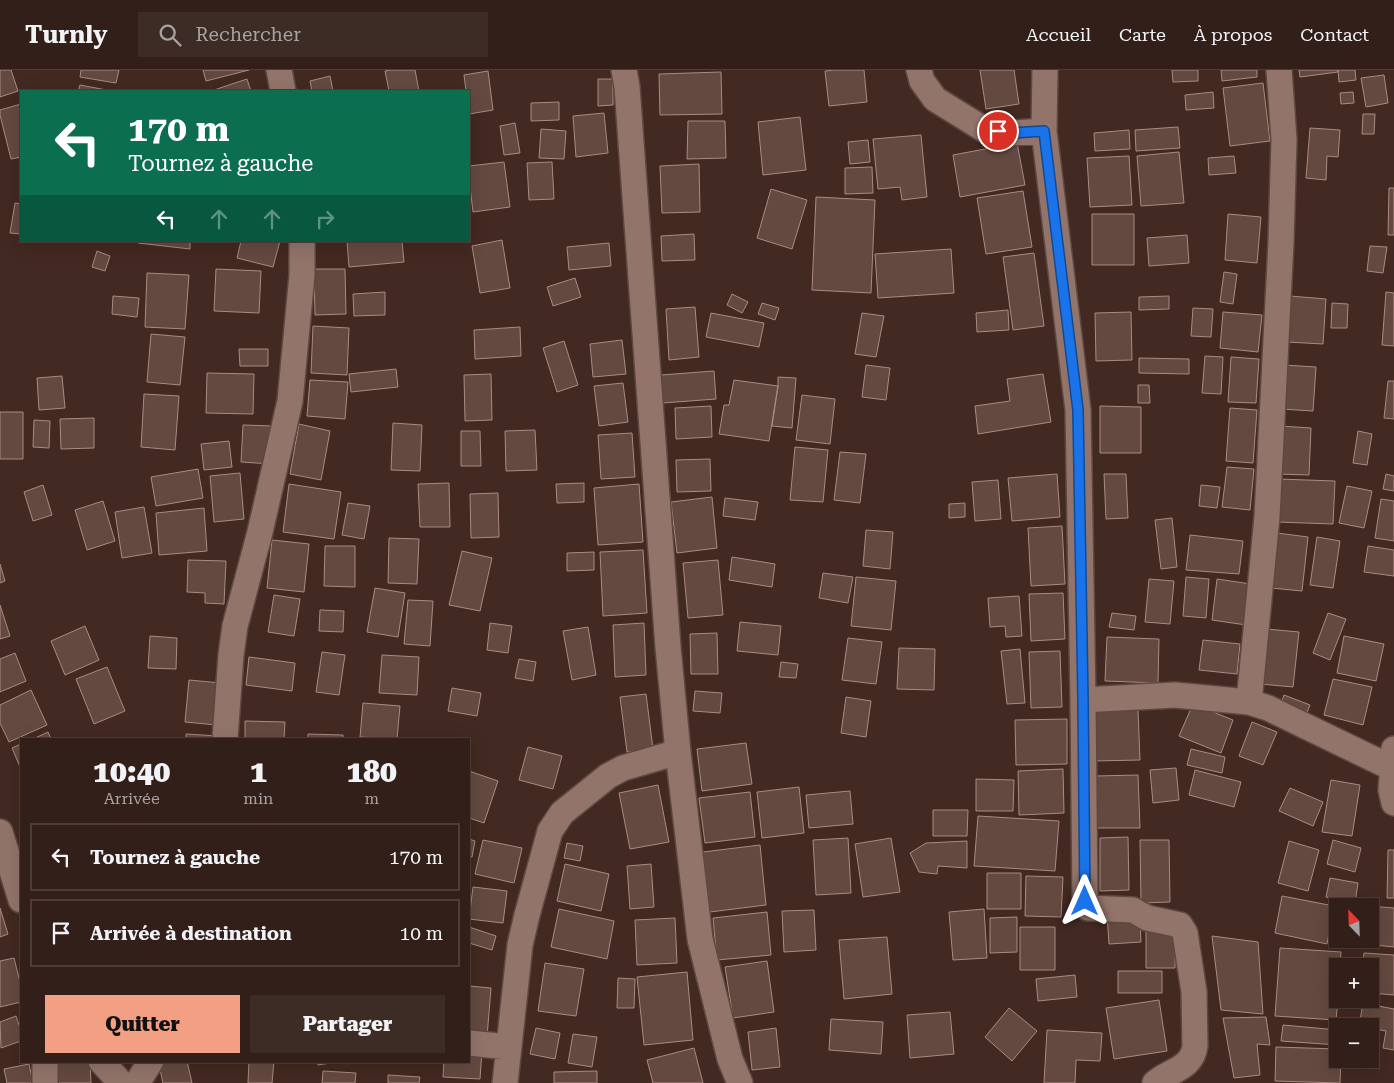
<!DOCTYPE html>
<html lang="fr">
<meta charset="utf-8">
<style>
:root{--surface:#321f19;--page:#3d2c26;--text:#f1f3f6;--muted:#a8a2a2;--line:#4d3d38;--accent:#f39f84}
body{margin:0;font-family:"Roboto Serif",serif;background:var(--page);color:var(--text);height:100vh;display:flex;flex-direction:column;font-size:19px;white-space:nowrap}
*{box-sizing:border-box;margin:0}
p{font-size:16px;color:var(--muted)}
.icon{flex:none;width:28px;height:28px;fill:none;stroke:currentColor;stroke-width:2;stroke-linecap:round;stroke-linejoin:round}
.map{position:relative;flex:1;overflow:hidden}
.drawer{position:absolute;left:20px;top:668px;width:450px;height:325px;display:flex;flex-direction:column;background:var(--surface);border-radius:0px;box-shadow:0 5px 20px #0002,0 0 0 1px var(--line)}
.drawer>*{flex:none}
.banner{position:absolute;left:20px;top:20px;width:450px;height:152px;border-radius:0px;box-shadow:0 5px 20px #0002,0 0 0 1px var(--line);background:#0b6e4f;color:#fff;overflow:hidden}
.needle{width:32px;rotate:337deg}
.buttons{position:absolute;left:1329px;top:828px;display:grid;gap:10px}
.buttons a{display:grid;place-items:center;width:50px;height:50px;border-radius:0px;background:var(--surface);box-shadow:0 5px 20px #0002,0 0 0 1px var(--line);font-size:25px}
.pin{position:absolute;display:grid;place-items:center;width:42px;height:42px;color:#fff;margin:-21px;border:2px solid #fff;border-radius:50%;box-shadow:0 1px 5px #0007}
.me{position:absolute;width:55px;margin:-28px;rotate:0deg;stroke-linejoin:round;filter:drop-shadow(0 0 4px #0008)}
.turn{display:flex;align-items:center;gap:18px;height:105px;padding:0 25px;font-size:22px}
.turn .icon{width:65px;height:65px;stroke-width:2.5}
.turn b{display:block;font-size:35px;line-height:42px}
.lanes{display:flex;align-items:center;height:48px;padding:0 25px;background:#0003;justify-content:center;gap:25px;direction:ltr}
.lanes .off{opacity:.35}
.eta{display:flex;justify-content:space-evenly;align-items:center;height:85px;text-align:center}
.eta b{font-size:30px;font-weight:800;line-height:35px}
.button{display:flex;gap:10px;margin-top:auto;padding:10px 25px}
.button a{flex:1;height:58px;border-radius:0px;background:var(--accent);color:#111;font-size:20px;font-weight:800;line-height:58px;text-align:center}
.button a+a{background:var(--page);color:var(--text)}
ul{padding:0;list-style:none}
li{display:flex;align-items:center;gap:15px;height:68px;margin:0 10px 8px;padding:0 15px;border:2px solid var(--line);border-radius:0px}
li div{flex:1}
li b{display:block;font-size:19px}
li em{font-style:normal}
header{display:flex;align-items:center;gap:30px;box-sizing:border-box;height:70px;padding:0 25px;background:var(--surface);border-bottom:1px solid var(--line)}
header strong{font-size:24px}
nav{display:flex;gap:28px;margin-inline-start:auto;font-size:18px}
.search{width:350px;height:45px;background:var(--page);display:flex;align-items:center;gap:12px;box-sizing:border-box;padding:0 18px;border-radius:0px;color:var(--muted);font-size:19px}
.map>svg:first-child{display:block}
.building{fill:#644940;stroke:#aa8b82}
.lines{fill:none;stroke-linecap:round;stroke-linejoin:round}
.street-casing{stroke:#5d4841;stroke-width:28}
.street{stroke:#92746a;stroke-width:25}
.route-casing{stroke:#114b97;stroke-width:12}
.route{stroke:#1a73e8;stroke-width:9}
</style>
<header>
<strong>Turnly</strong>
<div class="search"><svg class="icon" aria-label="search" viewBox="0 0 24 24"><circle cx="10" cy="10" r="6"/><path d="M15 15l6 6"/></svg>Rechercher</div>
<nav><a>Accueil</a><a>Carte</a><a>À propos</a><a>Contact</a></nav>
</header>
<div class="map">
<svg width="1394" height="1013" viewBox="0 0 1394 1013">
<rect width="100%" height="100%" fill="#422921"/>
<!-- building -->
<path class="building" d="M0 0H11L18 21 0 27Z
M81 0H119L116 13 80 7Z
M203 0H249L206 11Z
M390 0H415L419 21H389L385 1Z
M834 0H864L867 32 829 36 825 1Z
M980 0H1014L1019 34 986 39Z
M1172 0H1198V11L1173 12Z
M1221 0H1257V7L1222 11Z
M1299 0H1338V2L1300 7Z
M1338 0H1355L1356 10 1339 12Z
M488 1 493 40 469 44V21H466L464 5Z
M721 2 722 44 660 45 659 4Z
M1384 5 1388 33 1366 37 1361 8Z
M330 6 333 21H312L310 11Z
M247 9 251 21H211Z
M598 9H613V35L598 36Z
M1263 13 1270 71 1230 76 1223 18Z
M80 15 112 21H78Z
M1213 22 1214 38 1186 40 1185 25Z
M1353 22 1354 33 1341 34 1340 23Z
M559 32V50L531 51V33Z
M21 34V87L11 89 0 45V40Z
M604 43 608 83 576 87 573 46Z
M1363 44H1375L1374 64H1362Z
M800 47 806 100 763 105 758 52Z
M688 51H725L726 88 687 89Z
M515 53 520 83 504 85 500 56Z
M1178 57 1180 78 1136 81 1135 60Z
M1310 58 1340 60 1338 87 1327 86 1326 110 1306 108Z
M541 59 566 61 564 89 539 88Z
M1129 60 1130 79 1095 81 1094 63Z
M921 65 927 127 902 130 900 117 878 119 873 69Z
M868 70 870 92 850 94 848 72Z
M1017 73 1025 115 960 127 953 85Z
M1179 82 1184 133 1141 136 1137 86Z
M1129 86 1132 135 1090 137 1087 88Z
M1234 86 1236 103 1209 105 1208 88Z
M504 92 510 137 473 142 469 108V96Z
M552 92 554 129 529 130 527 93Z
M699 94 700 142 662 143 660 96Z
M872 97 873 123 845 124V98Z
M1389 118H1394V165H1388Z
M771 119 807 130 792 179 757 168Z
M1023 121 1032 177 986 184 977 128Z
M816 127 875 130 871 223 812 220Z
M15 133 21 134V164L10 163Z
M1092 144H1134V195H1092Z
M1228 144 1261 147 1257 193 1225 190Z
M694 164 695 190 662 191 661 166Z
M1187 165 1189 193 1149 196 1147 168Z
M502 170 510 218 480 223 472 176Z
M138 171H190V179L138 173Z
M241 171H280L273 197 237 188Z
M347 171H402L404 192 349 197Z
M609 173 611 196 569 200 567 177Z
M1370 176 1387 177 1383 203 1367 201Z
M951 179 954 223 878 228 875 184Z
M97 181 110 186 105 201 92 197Z
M1034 183 1044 256 1013 260 1003 187Z
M216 199 261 201 259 243 214 241Z
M314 199H345L346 244 315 245Z
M1224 202 1237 204 1233 234 1220 232Z
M147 203 189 205 185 259 145 257Z
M575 208 581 227 553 236 547 217Z
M385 222V245L354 246 353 224Z
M1386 222 1394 223V276L1382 275Z
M732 224 748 232 742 243 727 235Z
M113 226 139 228 137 247 112 244Z
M1169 226V239L1139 240V227Z
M1290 226 1326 229 1323 274 1287 272Z
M762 233 779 238 775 250 758 244Z
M1332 233 1348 234 1347 258H1331Z
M695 237 699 287 669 290 666 239Z
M1193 238 1213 239 1211 267 1191 266Z
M1008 240 1009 260 977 262 976 243Z
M1131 242 1132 290 1096 291 1095 243Z
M1223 242 1262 245 1258 282 1220 278Z
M711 243 764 253 759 277 706 267Z
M862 243 884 246 876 287 855 284Z
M313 256 349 258 347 305 311 303Z
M520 257 521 286 475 289 474 260Z
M151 264 185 267 180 315 147 312Z
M622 270 626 304 593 307 590 274Z
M564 271 578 315 557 322 543 278Z
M239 279H268V296H240Z
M1205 286 1223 287 1221 324 1202 323Z
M1231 287 1259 289 1256 333 1228 332Z
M1139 288 1189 289V304L1139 303Z
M866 295 890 298 886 330 862 327Z
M1284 295 1316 297 1313 341 1281 339Z
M396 299 398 317 351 322 349 304Z
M714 301 716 329 663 333 661 305Z
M207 303 254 304 253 344 206 343Z
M491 304 492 350 465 351 464 305Z
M1043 304 1051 352 978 364 975 336 1010 331 1007 309Z
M62 306 65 338 39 340 37 308Z
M778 307 796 308 792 358 772 356 778 316Z
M310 310 348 312 345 349 307 346Z
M734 310 778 316 769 371 719 364 724 335H729Z
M1388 311H1394V349L1384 348Z
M623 313 628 352 599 356 594 316Z
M1138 315H1149L1150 333H1138Z
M144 324 179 326 175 380 141 377Z
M802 325 835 329 830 374 796 370Z
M711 336 712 367 676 369 675 338Z
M1100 336 1141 337V383H1100Z
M1230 338 1257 340 1253 393 1226 391Z
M0 342H23V389H0Z
M94 348V378L61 379 60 349Z
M34 350 50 351 49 378 33 377Z
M393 353 422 355 420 401 391 400Z
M299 354 330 361 321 410 290 404Z
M243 355 274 356 271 394 241 392Z
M1280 356 1311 358 1309 405 1277 404Z
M535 360 537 400 506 401 505 361Z
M461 361H480L481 396H461Z
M1358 361 1372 364 1367 395 1353 393Z
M632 363 635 407 601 409 598 365Z
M229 371 232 397 204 400 201 374Z
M795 377 828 380 823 432 790 430Z
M840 382 866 384 860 433 834 430Z
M710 389 711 421 677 422 676 390Z
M1227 397 1254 399 1250 440 1222 437Z
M198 399 203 428 156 436 151 407Z
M240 403 244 449 214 452 210 406Z
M1057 404 1060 447 1012 451 1008 408Z
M1104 404H1126L1128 448 1106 449Z
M1386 404 1394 406V421L1383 419Z
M1278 409 1335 411 1333 454 1277 452Z
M998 410 1001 449 975 451 972 412Z
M449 413 450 457H420L418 414Z
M584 413V432L557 433 556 414Z
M289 414 341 422 334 469 283 462Z
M639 414 643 472 598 475 594 418Z
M43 415 52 445 33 451 24 422Z
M1201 415 1220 417 1217 438 1199 436Z
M1347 416 1372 421 1364 458 1339 453Z
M498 423 499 467 471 468 470 424Z
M712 427 717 478 677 483 671 432Z
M725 428 758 432 755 450 723 446Z
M1381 429 1394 431V471L1375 468Z
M103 431 115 471 87 480 75 440Z
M348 433 370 436 364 469 342 465Z
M965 433V447L949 448V434Z
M144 437 152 483 122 488 115 442Z
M204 438 207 481 159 485 156 443Z
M1172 448 1177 497 1161 499 1155 450Z
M1062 456 1065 514 1031 516 1028 458Z
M866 460 893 462 890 499 863 496Z
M1277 463 1308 467 1302 521 1271 518Z
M1190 465 1243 471 1239 504 1186 500Z
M1317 467 1340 471 1333 518 1310 515Z
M389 468 419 469 417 514 388 513Z
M272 470 309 474 304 522 267 518Z
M325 476H355V517L324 516Z
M1368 476 1394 480V506L1364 502Z
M643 480 647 543 603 546 600 482Z
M462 481 492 488 480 541 449 535Z
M594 482V500L567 501V483Z
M732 487 775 494 772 517 729 510Z
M188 490 226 491 224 534 205 533V523L187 522Z
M718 490 723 545 688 548 683 493Z
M0 494 5 511 0 513Z
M823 503 853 507 848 533 819 528Z
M856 507 896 511 891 560 851 556Z
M1186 507 1209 509 1206 548 1183 546Z
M1149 509 1174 511 1170 554 1145 552Z
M1217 509 1251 514 1246 555 1212 550Z
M375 518 405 523 398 567 367 562Z
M1063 523 1065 569 1031 571 1029 524Z
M274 525 300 529 294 566 268 562Z
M1019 526 1022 566 1006 567 1005 556 990 557 988 528Z
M408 530 433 531 430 576 404 574Z
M0 535 10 566 0 569Z
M320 540 344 541 343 562 319 561Z
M1112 543 1136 546 1134 560 1109 557Z
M1328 543 1346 549 1330 590 1313 583Z
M740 552 781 556 778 585 737 581Z
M490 553 512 556 508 583 487 580Z
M644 553 646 605 615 607 613 555Z
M85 556 99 590 65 605 51 571Z
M588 557 596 605 572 610 563 561Z
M1266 559 1299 562 1293 617 1260 614Z
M717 563 718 604H691L690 564Z
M150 566 177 568 176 599 148 598Z
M1344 566 1384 574 1376 611 1337 603Z
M1107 567 1159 569 1158 613 1105 611Z
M848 568 882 572 876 614 842 610Z
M1203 570 1240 574 1237 604 1199 600Z
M899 578 935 579 934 620 897 619Z
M1020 579 1025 633 1007 634 1001 581Z
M1060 581 1062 637 1031 638 1029 582Z
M322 582 345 585 339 625 316 622Z
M15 583 26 611 0 622V589Z
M382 585 419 587 417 625 379 623Z
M249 587 295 593 292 621 246 615Z
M519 589 536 592 533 611 515 608Z
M781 592 798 594 796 608 779 607Z
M107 597 125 641 94 654 76 609Z
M1333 609 1372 617 1363 655 1324 645Z
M189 610 221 613 217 655 185 652Z
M452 618 481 623 477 646 448 641Z
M31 620 47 655 9 672 0 653V635Z
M695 621 722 623 720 643 693 641Z
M646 624 653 679 627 682 620 627Z
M1284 625 1310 635 1306 645 1280 636Z
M846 627 871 631 866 667 841 663Z
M363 633 400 636 397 669 360 667Z
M1193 634 1233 650 1221 683 1179 666Z
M1138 640 1140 690 1094 691 1093 641Z
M1067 649V694L1016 695 1015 650Z
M245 651 285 652 284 669H245Z
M1252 652 1277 662 1263 695 1239 686Z
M48 662 51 669H33Z
M186 664 218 666 217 669H186Z
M308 664 343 665V669H308Z
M746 673 752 714 702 721 697 679Z
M21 674V697H20L12 678Z
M528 677 562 686 553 719 519 710Z
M1191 679 1225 687 1222 703 1187 695Z
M1176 698 1179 730 1153 733 1150 700Z
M1063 699 1064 743 1019 745 1018 701Z
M1195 700 1241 712 1234 737 1189 725Z
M469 701 498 711 484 753 469 748Z
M1138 705 1140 758H1097L1096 706Z
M976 709 1014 710 1013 741H976Z
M1331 710 1360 715 1352 766 1322 762Z
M658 715 669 772 630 779 619 723Z
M799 717 804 763 762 768 757 722Z
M1290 718 1323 732 1313 756 1279 741Z
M850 721 853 754 809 758 806 725Z
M750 722 755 767 705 773 699 728Z
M933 740H968L967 766H933Z
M978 746 1059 751 1055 801 974 796Z
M1128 767 1129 820 1100 821V768Z
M848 768 851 823 816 825 813 770Z
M891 768 900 822 863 827 855 774Z
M469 769 475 771 472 787 469 786Z
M483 770 522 778 514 813 475 804Z
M1140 770H1169L1170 832 1141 833Z
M1333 770 1361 778 1355 802 1327 794Z
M967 771V798L938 796 937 804 919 802 910 783 926 773Z
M1289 771 1319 780 1308 821 1278 813Z
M567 773 583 776 580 791 564 788Z
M760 775 766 835 710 842 703 782Z
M1388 780H1394V828H1387Z
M565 794 609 804 601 841 557 831Z
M651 794 654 837 630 839 627 796Z
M987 803H1021V839H987Z
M1026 806 1063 807 1061 847 1025 846Z
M1330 808 1358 813 1355 833 1326 827Z
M473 817 507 821 503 853 469 849Z
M1282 826 1334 836 1327 874 1275 863Z
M1369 836 1394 838V877L1365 874 1366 869H1370Z
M0 838 8 864 0 867Z
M559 839 614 851 607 889 551 877Z
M984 839 987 888 953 890 949 842Z
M814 840 816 880 784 882 782 841Z
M767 842 771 885 717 890 713 848Z
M1107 843 1140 852 1141 872 1109 874Z
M1017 847V882L990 883V848Z
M675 848 677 893 637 895 635 850Z
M1146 854 1176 855 1175 898H1146Z
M469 857 496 866 492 880 469 873Z
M1020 857H1055V900H1020Z
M1212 866 1258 872 1263 944 1221 940Z
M887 867 892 924 844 929 839 870Z
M1280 878 1341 882 1340 896H1338V929L1336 950 1275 946Z
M1364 883 1394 885V925L1370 923V896H1362Z
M14 888 21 916V932L0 937V891Z
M767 891 774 942 733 948 725 897Z
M545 893 584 899 576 946 538 941Z
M1118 901H1162V923H1118Z
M687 902 693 970 644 975 637 907Z
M1075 905 1077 927 1038 931 1036 909Z
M618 908 635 909 634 938H617Z
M469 916 491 918 487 967 469 965Z
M1159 930 1167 981 1114 989 1106 938Z
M1363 933 1394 939V980L1383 978 1386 961 1370 958V956H1359Z
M1009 938 1037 961 1012 991 985 967Z
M950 942 954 984 910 988 907 945Z
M16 946 21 961V971L1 978 0 952Z
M1266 947 1270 975 1257 974 1260 1005 1234 1008 1223 948Z
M831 949 883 952 881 984 829 980Z
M1283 955 1338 960V975L1281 971Z
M536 958 560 963 555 989 530 984Z
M776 958 780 997 752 1000 748 962Z
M1047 960 1102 963 1100 991 1076 990 1075 1013H1044Z
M573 964 597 967 592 997 568 993Z
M1276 977 1338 979V989H1341L1340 1013 1275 1011Z
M694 978 703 1013H653L647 990Z
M469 980H482L480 1009 443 1007 444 991H469Z
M1347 989H1367L1366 994 1347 993Z
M53 991H90L91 1013H54Z
M174 991H187L192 1013H163L159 995Z
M249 991H274L272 1013H248Z
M318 991H329L330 993 318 995Z
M29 994 33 1013H7L4 999Z
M323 1001 356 1003 355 1013H322Z
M597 1001V1013H554V1002Z
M388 1005 420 1007 419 1013H388Z"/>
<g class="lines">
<defs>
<path id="street" d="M279 0 283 21
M624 0 627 17 668 577 678 682 700 869 730 989 740 1013
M919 0 922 11 935 29 985 60 1012 63 1044 61 1078 340 1083 630 1085 831 1086 836 1088 838 1133 840 1147 848 1180 855 1185 863 1194 922 1195 976C1192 999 1170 1000 1155 1013
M1044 61 1045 0
M1083 630 1175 625 1249 632 1268 638 1392 698
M1249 632 1267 447 1281 172 1284 69 1279 0
M225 669 231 585 235 556 260 462 290 331 302 205V171
M1394 679 1391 720 1394 733
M0 762 21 830
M469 973 509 977
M101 991 121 1013
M45 1013V991
M137 1013 151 991
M505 1013 520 875 527 845 550 761 562 743 608 706 623 698 678 682"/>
</defs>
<!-- street casing -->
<use href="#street" class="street-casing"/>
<!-- street -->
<use href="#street" class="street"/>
</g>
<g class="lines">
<defs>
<path id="route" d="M998 61 1012 63 1044 61 1078 340 1083 630 1085 831"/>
</defs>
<!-- route casing -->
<use href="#route" class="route-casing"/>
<!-- route -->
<use href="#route" class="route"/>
</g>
</svg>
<div class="buttons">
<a><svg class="needle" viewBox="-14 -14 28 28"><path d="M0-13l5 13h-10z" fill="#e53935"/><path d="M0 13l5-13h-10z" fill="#a8a2a2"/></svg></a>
<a>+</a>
<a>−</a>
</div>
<div class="pin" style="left:998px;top:61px;background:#d93025"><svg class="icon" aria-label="arrive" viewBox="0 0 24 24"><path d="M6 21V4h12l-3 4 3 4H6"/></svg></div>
<svg class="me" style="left:1085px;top:831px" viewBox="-20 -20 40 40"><path d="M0-17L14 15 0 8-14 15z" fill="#1a73e8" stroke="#fff" stroke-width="4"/></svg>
<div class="banner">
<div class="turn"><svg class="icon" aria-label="left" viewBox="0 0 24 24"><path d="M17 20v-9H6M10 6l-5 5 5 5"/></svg><div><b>170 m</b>Tournez à gauche</div></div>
<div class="lanes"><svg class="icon" aria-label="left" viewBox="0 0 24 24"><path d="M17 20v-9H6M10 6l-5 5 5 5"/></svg><svg class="icon off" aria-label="ahead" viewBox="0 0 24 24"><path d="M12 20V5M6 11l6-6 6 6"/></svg><svg class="icon off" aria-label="ahead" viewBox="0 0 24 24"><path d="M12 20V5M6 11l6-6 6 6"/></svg><svg class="icon off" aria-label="right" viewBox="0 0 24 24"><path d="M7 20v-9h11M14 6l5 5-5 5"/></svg></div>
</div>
<section class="drawer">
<div class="eta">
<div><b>10:40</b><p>Arrivée</p></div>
<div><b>1</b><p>min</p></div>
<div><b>180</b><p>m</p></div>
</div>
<ul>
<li><svg class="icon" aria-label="left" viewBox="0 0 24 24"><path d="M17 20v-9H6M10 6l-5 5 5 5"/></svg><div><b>Tournez à gauche</b></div><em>170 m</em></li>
<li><svg class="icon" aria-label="arrive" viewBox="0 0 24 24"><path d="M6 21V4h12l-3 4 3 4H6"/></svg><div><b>Arrivée à destination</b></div><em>10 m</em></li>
</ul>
<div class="button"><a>Quitter</a><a>Partager</a></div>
</section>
</div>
